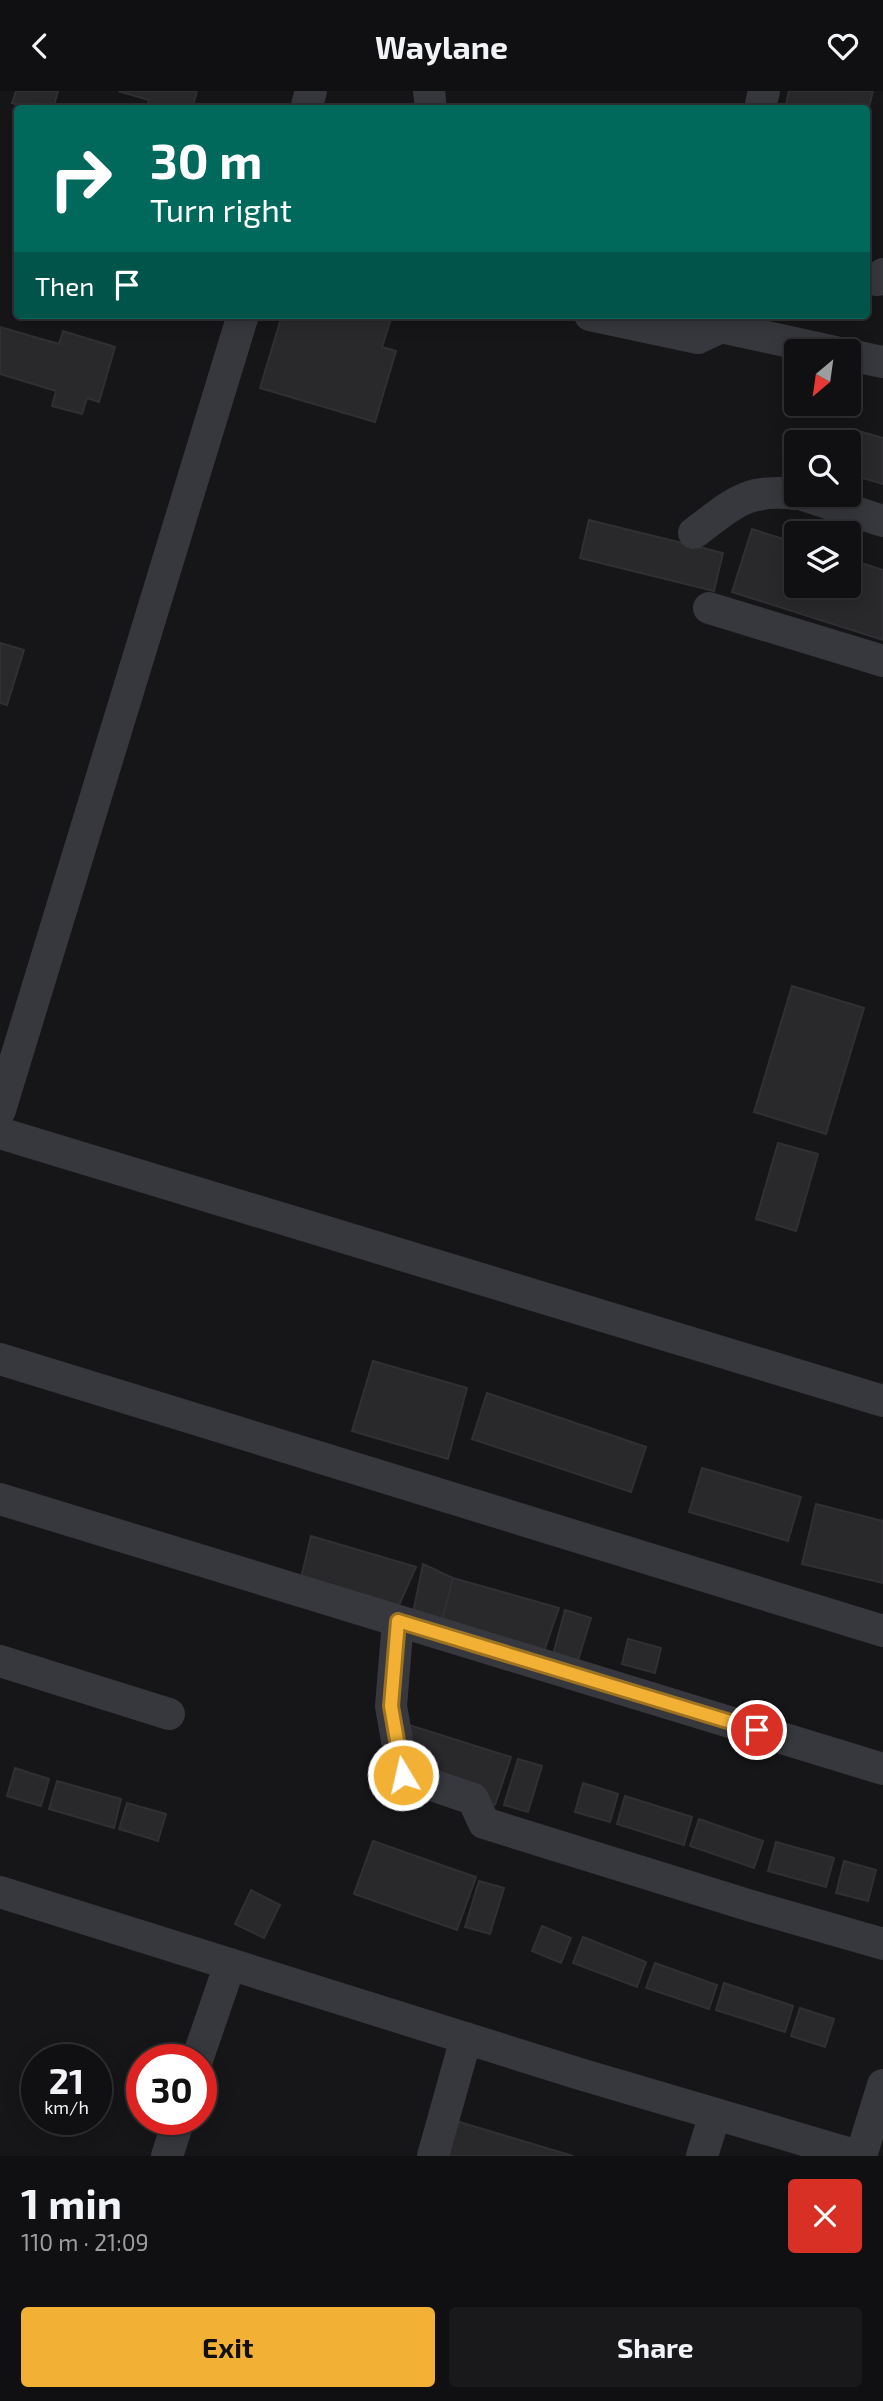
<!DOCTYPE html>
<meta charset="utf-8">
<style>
:root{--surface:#101012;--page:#19191b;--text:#f1f3f6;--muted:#9c9d9f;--line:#303032;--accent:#f2b134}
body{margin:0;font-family:"Exo 2",sans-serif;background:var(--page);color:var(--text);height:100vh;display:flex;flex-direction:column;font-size:26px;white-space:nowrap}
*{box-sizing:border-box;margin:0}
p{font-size:23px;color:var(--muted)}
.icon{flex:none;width:38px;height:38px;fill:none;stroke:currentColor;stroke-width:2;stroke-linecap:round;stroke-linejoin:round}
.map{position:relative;height:2065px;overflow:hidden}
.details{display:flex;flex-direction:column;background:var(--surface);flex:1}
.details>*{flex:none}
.banner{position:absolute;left:14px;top:14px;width:856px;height:214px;border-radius:7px;box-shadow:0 4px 18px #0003,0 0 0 2px var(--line);background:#00695c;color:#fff;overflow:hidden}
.needle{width:46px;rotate:209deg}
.fabs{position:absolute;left:784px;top:248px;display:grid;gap:14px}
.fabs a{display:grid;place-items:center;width:77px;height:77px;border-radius:7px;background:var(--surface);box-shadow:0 4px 18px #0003,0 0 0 2px var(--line);font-size:35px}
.speed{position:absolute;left:21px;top:1953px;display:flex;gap:14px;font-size:35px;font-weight:700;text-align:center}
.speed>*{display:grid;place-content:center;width:91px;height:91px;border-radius:50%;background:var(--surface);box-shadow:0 4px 18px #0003,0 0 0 2px var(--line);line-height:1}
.speed small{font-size:18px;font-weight:400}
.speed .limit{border:10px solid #d22;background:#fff;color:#111}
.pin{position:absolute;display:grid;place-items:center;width:60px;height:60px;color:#fff;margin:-30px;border:4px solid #fff;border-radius:50%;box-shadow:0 2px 7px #0007}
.me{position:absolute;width:77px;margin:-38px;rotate:351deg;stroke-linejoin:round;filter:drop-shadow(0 0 5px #0008)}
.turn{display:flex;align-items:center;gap:24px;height:147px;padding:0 21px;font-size:32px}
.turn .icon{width:91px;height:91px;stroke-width:2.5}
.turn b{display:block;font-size:49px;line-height:60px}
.then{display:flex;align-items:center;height:66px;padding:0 21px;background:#0003;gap:14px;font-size:26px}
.round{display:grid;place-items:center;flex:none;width:74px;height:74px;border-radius:7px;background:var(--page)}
.headline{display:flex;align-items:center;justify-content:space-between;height:119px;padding:0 21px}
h1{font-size:42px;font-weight:700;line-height:52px}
.action{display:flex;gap:14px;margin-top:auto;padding:14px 21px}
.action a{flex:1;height:80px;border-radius:7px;background:var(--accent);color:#111;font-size:28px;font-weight:700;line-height:80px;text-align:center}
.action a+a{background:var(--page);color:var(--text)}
header{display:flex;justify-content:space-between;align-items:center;height:91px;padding:0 21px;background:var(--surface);font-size:32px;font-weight:700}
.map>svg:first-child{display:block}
.building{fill:#29292c;stroke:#303034;stroke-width:2}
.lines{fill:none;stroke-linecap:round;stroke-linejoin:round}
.street{stroke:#37383d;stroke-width:32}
.route-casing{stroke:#9d7322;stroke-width:18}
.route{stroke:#f2b134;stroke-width:12}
</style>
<header><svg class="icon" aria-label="back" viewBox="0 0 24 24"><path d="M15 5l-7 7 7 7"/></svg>Waylane<svg class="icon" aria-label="heart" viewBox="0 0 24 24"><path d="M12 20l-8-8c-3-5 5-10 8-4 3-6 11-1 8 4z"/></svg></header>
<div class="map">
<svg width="883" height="2065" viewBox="0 0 883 2065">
<rect width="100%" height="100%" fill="#161618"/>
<!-- building -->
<path class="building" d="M16 0H58L53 18H31L12 12Z
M118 0H197L192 18H146L149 9Z
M789 0H873L866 28V18H785Z
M282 224H377L391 228 382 256 396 260 375 331 260 297Z
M0 236 59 253 63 240 115 256 99 311 87 307 82 323 52 315 56 300 0 283Z
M855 339 883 347V393L849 383V361Z
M589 429 723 462 714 500 580 467Z
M752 438 796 452V495H849V468L883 479V549L732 501Z
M0 552 24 559 7 614 0 612Z
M792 895 864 917 826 1043 754 1021Z
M778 1052 818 1063 796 1140 756 1128Z
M373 1270 467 1297 448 1368 352 1340Z
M487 1302 646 1356 631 1401 472 1348Z
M702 1377 801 1406 788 1450 689 1421Z
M816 1413 883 1430V1492L802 1473Z
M311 1445 416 1476 395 1523 300 1491Z
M423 1473 453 1487 442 1529 413 1522Z
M453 1487 559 1517 542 1566 442 1529Z
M565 1519 591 1527 577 1573 553 1564Z
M628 1548 661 1557 655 1582 622 1573Z
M409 1634 511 1666 495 1714 408 1677Z
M518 1668 542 1675 528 1721 504 1714Z
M15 1677 49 1688 41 1715 7 1705Z
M57 1690 121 1708 114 1737 49 1718Z
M583 1692 618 1703 610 1731 575 1721Z
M625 1705 692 1726 684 1754 617 1733Z
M127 1712 166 1723 158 1750 119 1738Z
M699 1728 763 1750 754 1777 690 1755Z
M373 1750 476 1786 457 1839 354 1803Z
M776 1751 834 1767 826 1796 768 1780Z
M844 1770 876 1779 868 1810 836 1802Z
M479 1790 504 1797 490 1843 465 1836Z
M251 1799 280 1814 264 1847 235 1833Z
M542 1835 571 1847 561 1872 532 1860Z
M583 1846 646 1871 637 1896 573 1872Z
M655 1872 717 1894 709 1918 646 1897Z
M724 1892 793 1915 785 1941 716 1919Z
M800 1917 834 1928 825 1956 791 1945Z
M453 2029 573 2065H442Z"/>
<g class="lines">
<!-- street -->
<path class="street" d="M429 0 431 18
M306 18 311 0
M760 18 764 0
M866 186 877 189 883 183
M590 224 698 247 721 236 835 261
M849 264 883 271
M803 404 883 430
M694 442C732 414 745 397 796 403
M709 517 883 570
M0 1019 243 224
M0 1042 883 1310
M0 1268 883 1540
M0 1408 883 1678
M398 1530 391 1615 403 1684 473 1708 484 1732 748 1814 883 1853
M0 1570 169 1623
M0 1801 580 1983 858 2065
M197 1969 230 1873
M167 2065 179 2028
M433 2065 466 1947
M702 2065 715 2023
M861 2065 883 1994"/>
</g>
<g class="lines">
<defs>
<path id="route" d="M403 1684 391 1615 398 1530 757 1639"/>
</defs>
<!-- route casing -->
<use href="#route" class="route-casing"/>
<!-- route -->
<use href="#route" class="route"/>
</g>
</svg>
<div class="fabs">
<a><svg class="needle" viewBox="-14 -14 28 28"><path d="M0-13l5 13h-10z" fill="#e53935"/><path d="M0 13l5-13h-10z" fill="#9c9d9f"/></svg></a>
<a><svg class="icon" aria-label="search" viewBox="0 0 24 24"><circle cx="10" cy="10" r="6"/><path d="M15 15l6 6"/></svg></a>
<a><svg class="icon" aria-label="layers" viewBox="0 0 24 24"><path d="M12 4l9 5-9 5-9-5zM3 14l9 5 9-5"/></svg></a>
</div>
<div class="speed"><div>21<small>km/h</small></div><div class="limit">30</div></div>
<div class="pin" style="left:757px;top:1639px;background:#d93025"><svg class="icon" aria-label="arrive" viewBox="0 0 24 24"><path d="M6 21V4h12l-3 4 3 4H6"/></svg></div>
<svg class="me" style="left:403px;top:1684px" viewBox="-20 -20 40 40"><circle r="17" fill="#f2b134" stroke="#fff" stroke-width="3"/><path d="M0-11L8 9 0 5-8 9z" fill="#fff"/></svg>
<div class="banner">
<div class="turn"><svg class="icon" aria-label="right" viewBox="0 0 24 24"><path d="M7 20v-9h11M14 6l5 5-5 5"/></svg><div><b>30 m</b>Turn right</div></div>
<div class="then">Then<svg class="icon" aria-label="arrive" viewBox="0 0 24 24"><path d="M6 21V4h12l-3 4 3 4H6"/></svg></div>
</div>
</div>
<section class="details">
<div class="headline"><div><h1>1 min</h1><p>110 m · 21:09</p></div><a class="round" style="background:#d93025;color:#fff"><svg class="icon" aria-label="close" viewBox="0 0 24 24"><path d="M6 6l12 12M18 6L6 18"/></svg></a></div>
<div class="action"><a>Exit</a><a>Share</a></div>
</section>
